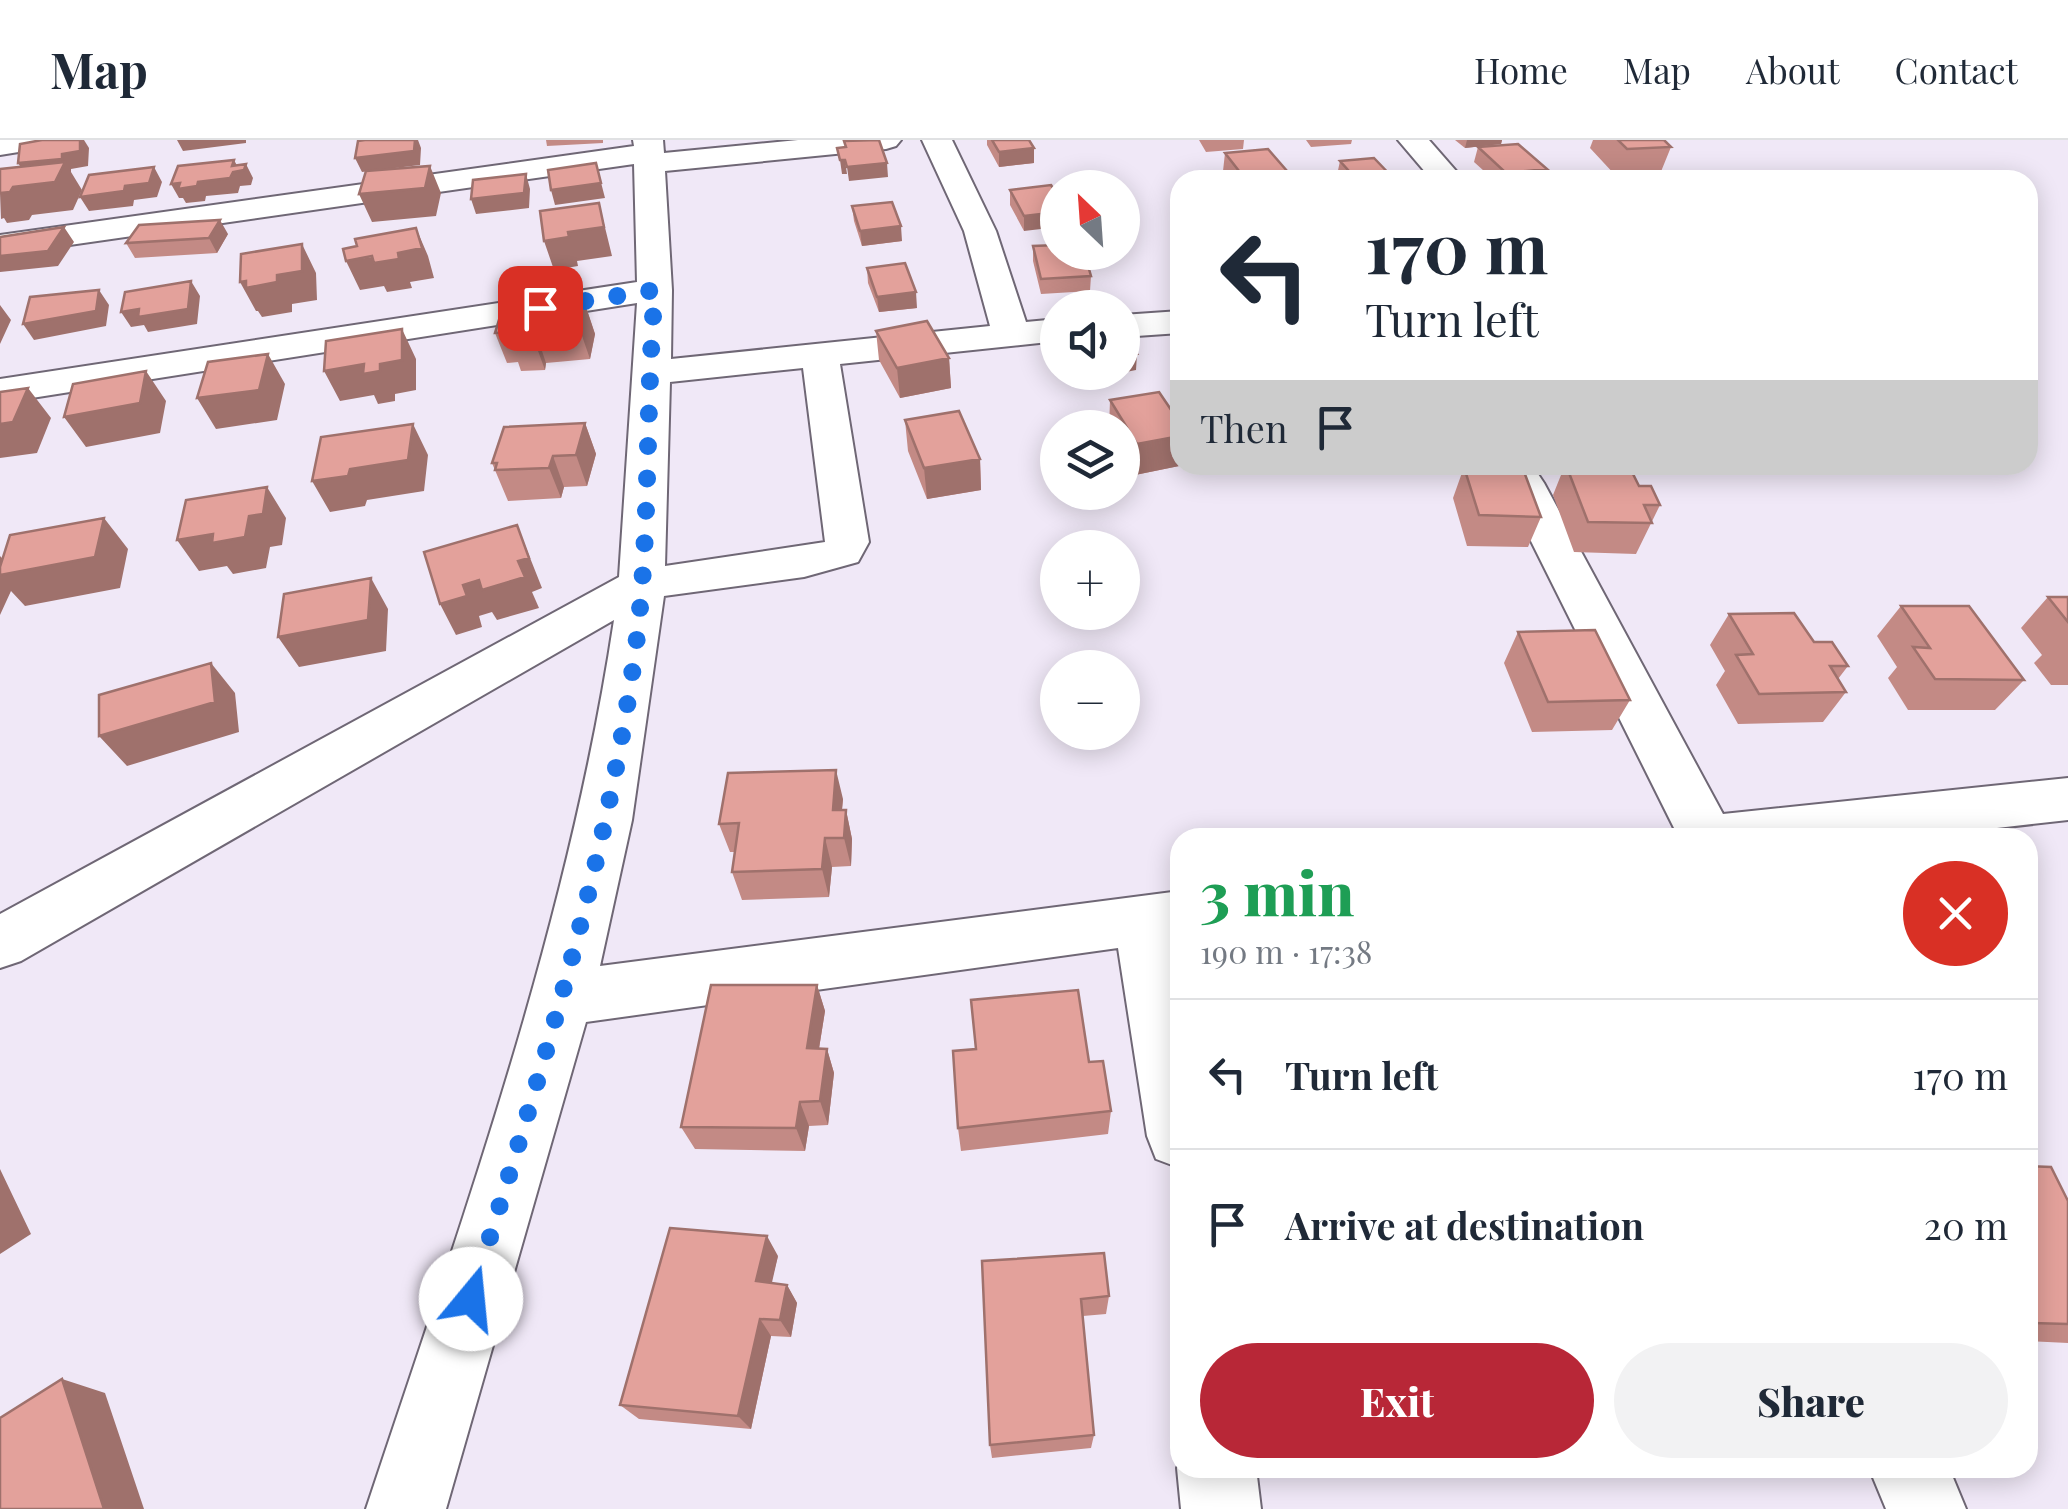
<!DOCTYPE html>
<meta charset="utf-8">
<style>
:root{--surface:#fff;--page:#f2f2f3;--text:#1f2937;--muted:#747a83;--line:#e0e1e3;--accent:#b82737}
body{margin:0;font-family:"Playfair Display",serif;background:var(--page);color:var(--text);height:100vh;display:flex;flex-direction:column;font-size:38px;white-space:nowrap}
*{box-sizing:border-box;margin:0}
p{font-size:32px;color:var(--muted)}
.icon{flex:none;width:55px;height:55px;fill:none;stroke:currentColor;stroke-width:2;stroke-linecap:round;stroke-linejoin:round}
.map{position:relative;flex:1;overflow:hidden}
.side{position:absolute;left:1170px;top:688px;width:868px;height:650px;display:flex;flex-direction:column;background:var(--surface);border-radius:30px;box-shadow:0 5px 25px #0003}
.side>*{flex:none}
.top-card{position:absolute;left:1170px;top:30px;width:868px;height:305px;border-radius:30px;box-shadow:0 5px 25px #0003;background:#fff;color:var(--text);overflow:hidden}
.needle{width:65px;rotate:335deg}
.tools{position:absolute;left:1040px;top:30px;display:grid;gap:20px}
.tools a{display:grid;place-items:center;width:100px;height:100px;border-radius:50%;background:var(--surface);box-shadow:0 5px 25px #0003;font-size:50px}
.pin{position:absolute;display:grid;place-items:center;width:85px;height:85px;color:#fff;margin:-42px;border-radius:20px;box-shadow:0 5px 15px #0006}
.me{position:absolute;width:110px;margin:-55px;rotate:17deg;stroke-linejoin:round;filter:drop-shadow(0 0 8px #0008)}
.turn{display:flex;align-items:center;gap:35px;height:210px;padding:0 30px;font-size:45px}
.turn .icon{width:130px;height:130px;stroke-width:2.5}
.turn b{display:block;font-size:70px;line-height:85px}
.then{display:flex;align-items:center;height:95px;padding:0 30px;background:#0003;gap:20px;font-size:38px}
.round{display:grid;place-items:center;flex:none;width:105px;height:105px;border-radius:52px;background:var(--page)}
.headline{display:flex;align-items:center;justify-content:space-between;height:170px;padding:0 30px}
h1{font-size:60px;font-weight:800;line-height:75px;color:#1e9e55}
.action{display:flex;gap:20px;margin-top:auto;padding:20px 30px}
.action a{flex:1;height:115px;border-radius:60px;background:var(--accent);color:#fff;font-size:40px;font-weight:800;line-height:115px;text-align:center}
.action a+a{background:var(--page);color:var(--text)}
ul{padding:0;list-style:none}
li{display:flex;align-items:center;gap:30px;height:150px;padding:0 30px;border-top:2px solid var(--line)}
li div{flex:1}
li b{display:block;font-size:38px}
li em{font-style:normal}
header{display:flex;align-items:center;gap:60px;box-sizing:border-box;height:140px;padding:0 50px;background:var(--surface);border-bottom:2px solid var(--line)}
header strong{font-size:48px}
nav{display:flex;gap:55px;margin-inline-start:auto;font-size:35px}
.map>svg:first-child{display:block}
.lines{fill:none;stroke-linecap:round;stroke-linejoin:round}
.street-casing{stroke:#6f6775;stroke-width:4}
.street{fill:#fff;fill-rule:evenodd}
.wall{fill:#c38a85}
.shaded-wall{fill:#9f716c}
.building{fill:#e3a19b;stroke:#9f716c;stroke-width:2.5}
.route{stroke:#1a73e8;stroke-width:18;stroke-dasharray:0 32.4}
</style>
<header>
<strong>Map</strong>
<nav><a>Home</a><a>Map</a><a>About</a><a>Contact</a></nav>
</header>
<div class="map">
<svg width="2068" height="1369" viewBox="0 0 2068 1369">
<rect width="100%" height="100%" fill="#f0e8f7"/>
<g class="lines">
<defs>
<path id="street" d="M0 0H61L56 6 0 15Z
M633 0H663L664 13 798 0H901L896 6 886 9 665 31 672 150 671 219 990 186 964 91 922 0H952L996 91 1026 182 1058 179V201L840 224 869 402 858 422 804 437 664 456 632 680 600 826 1180 751V799L1176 800 1180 822V1028L1156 1019 1147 996 1118 808 586 882 446 1369H366C463 1077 568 786 614 480L21 821 0 828V774L619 437 637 163 0 263V239L637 142 634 24 0 115V95L634 6ZM803 228 825 402 665 426 670 242Z
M1398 0H1429L1464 40H1432Z
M1180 171V193L1122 197V175Z
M1523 330 1538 334 1544 343 1723 674 2068 638V680L1910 698H1679L1502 343 1508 334Z
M1180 1322V1328H1256L1261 1369H1181L1177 1328Z
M1869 1328H1949L1966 1369H1886Z"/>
</defs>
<!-- street casing -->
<use href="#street" class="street-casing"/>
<!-- street -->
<use href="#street" class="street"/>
</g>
<!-- wall -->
<path class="wall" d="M546 0H603V3L547 6Z
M987 0H1029L1034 23 999 27 987 5Z
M1199 0H1244L1243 9 1206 12Z
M1306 0H1352L1351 4 1311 7Z
M1455 0H1502L1501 4 1465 8Z
M1593 0H1664L1671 7 1660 34 1616 36 1590 8Z
M1478 7 1543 40H1494L1474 22Z
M1225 13 1294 40H1222Z
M1340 21 1395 40H1341L1337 35Z
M1051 45 1024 91 1010 65V50Z
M852 66 902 101 862 106 854 81Z
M228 94 217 113 135 118 126 103Z
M1033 106 1091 136 1090 151 1041 154 1033 121Z
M867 128 917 168 879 172 868 143Z
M585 164 595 194 590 219 546 223 545 230 521 231 518 222 507 223 495 193Z
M876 191 949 218 951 248 900 258 879 220Z
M1110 260 1184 325 1135 335 1122 314V288H1109Z
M905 280 980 319 981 350 927 359 908 311Z
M585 283 596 314 587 346 564 347 561 358 508 361 492 323Z
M1565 325 1660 365 1636 414 1574 412 1553 355Z
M1464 327 1541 377 1528 407 1467 406 1453 358Z
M2048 457H2068V545H2051L2034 523 2042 515 2021 488Z
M1901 466 2024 540 1995 570H1908L1888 538 1897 527 1877 496Z
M1729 474 1814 502 1848 526 1838 539 1846 552 1823 582 1738 584 1716 545 1725 531 1710 505Z
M1518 492 1630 560 1612 590 1532 592 1504 523Z
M843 659 842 670H846L852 699 851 726 832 727 829 757 742 760 732 732 735 712H730L719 684Z
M817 845 825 871 819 909H827L834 933 828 985 809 986 805 1011 695 1009 681 987Z
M976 909 1089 922 1111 971 1108 994 961 1011 958 988Z
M2028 1026 2068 1061V1203L2028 1201Z
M778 1116 771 1143 787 1145 797 1163 791 1197 771 1196 751 1289 639 1279 620 1265Z
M982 1121 1109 1156 1106 1174 1083 1176 1094 1295 1091 1308 992 1318 990 1305Z"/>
<!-- shaded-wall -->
<path class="shaded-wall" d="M80 0H84L89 8 88 26 71 29V32L82 50 73 70 32 75 29 80 7 83 4 78 1 79 0 53 27 37 18 23 62 14Z
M177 0H246V3L183 11Z
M415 0H418L421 8 420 25 362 32 355 18Z
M1467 0H1502L1501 4 1465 8Z
M1034 8V23L999 27V12Z
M234 20 240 31 246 24 253 38 251 45 240 46 238 53 206 56 205 61 186 63 183 58H179L171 44 198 42 232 26Z
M840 20H845L847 34H842Z
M596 23 605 58 555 65 551 50Z
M887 23 888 37 849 41 847 27Z
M430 26 441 53 436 76 372 82 359 54Z
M154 27 162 42 157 57 134 60 133 66 89 71 80 57 125 46Z
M1547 29 1543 40H1504L1506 33Z
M526 34 530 49 529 68 476 74 471 59Z
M599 63 612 116 577 121 578 126 554 130 544 101 568 92Z
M1058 72V87L1024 91V76Z
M220 80 228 94 217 113 209 98Z
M901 86 902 101 862 106 860 91Z
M64 87 74 102 58 126 0 132V116Z
M416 88 428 116 434 138 410 142 412 148 387 152 384 146 360 150 346 121 398 113Z
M302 104 316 133 317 160 292 164V172L262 177 258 171H256L240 142 277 135Z
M191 141 200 156 197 184 148 192 144 185 131 187 121 172Z
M99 150 109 165 106 186 34 200 23 184Z
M916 152 917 168 879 172 877 157Z
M585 164 595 194 590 219 580 190Z
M0 165 11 180 0 204Z
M402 189 416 219V250L395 254V261L378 264 374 255 340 261 324 231 364 224H380Z
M536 193 546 223 545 230 534 200Z
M268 214 285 244 277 280 216 289 197 258Z
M1137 214 1136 230 1091 239V232H1122V217Z
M949 218 951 248 900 258 897 228Z
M146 231 166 261 160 293 86 307 64 277Z
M28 248 51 278 37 313 0 318V284Z
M585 283 596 314 587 346 576 315Z
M413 284 428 315 424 351 367 360 365 366 330 372 312 341 350 329Z
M1180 296V325H1184L1135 335 1137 304Z
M553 316 564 347 561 358 549 328Z
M980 319 981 350 927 359 924 328Z
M267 347 286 378 282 405 270 407 266 428 233 434 227 426 199 431 177 400 249 376Z
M104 378 128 409 120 448 25 466 11 451 0 475V416L15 432Z
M517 385 542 448 532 452 539 468 497 480 492 472 479 476 482 487 456 495 440 464 463 445 518 421Z
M371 438 388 469 386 511 299 527 278 497Z
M211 523 235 553 239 592 127 626 99 596Z
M836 630 843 659 839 699 833 670Z
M846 670 852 699 851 726 844 698Z
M825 698 832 727 829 757 822 729Z
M817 845 825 871 815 933 807 908Z
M827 909 834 933 828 985 820 961Z
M800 962 809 986 805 1011 796 988Z
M0 1029 31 1094 0 1114Z
M767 1096 778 1116 768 1160 756 1141Z
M787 1145 797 1163 791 1197 780 1180Z
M760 1179 771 1196 751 1289 738 1276Z
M62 1239 105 1253 144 1369H104Z"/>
<!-- building -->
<path class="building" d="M42 0H80V11L62 14V19L18 23 20 4Z
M365 0H415L414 11 355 18 358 1Z
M879 0 887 23 847 27 845 20H840L837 8 846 7 844 1Z
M992 0H1029L1034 8 999 12Z
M1618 0H1664L1671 7 1627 9Z
M1518 4 1547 29 1506 33 1478 7Z
M1268 9 1294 39 1246 40 1225 13Z
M1374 18 1395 40H1357L1340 21Z
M234 20 232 26 246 24 244 30 233 32 230 38 198 42 197 46 178 49 180 43 171 44 178 26Z
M65 22 55 42 13 47 10 52 0 53V29Z
M596 23 601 43 551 50 548 30Z
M430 26 425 48 359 54 366 31Z
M154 27 149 43 125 46 124 51 80 57 89 35Z
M526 34 524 53 471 59 473 40Z
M1051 45 1058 56V72L1024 76 1010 50Z
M892 62 901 86 860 91 852 66Z
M599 63 604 87 568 92 569 97 544 101 540 71Z
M220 80 209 98 126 103 139 85Z
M64 87 48 111 0 116V97Z
M416 88 422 108 398 113 399 119 374 123 372 116 346 121 343 109 357 106 355 99Z
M302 104V131L277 135V142L246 148V141L240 142 241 114Z
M1058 105V112H1084L1091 136 1041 139 1033 106Z
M905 123 916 152 877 157 867 128Z
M191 141 188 169 138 177 139 169 121 172 125 152Z
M99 150 96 171 23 184 30 157Z
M585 164 580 190 536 193 534 200 510 201 513 192 495 193 502 170Z
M927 181 949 218 897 228 876 191Z
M402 189V220L380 224V231L363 234 364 224 324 231 326 201Z
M1122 195 1137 214 1122 217Z
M268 214 259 250 197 258 208 222Z
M146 231 140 263 64 277 73 244Z
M28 248 13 282 0 284V252Z
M1159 252 1180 283V296L1137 304 1110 260Z
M959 271 980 319 924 328 905 280Z
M585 283 576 315 553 316 549 328 495 330 497 323H492L504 287Z
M413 284 408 320 350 329 348 336 312 341 321 297Z
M1566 325 1629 326 1639 346H1651L1660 365H1644L1652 383 1588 382Z
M1464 327 1523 329 1541 377 1479 375Z
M267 347 263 374 249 376 245 397 212 403 213 394 177 400 186 360Z
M104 378 95 417 0 435V427L10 395Z
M517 385 529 418 518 421 525 437 482 450 479 440 463 445 467 456 440 464 424 412Z
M371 438 368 480 278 497 284 454Z
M2048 457H2068V482Z
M1901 466H1969L2024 540 1935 539 1913 507 1930 508Z
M1794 473 1814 502H1832L1848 526H1830L1846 552 1759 554 1736 515 1753 514 1729 474Z
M1595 490 1630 560 1548 562 1518 492Z
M211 523 215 562 99 596V555Z
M836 630 833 670H846L844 698H825L822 729 732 732 739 683 719 684 728 633Z
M711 845H817L807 908 827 909 820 961 800 962 796 988 681 987Z
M1078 850 1089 922 1103 921 1111 971 958 988 953 911 976 909 971 860Z
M2028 1026 2051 1027 2068 1061V1184L2028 1183Z
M670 1088 767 1096 756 1141 787 1145 780 1180 760 1179 738 1276 620 1265Z
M1104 1113 1109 1156 1081 1159 1094 1295 990 1305 982 1121Z
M62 1239 104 1369H0V1278Z"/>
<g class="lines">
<!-- route -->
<path class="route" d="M471 1159C536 947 605 734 635 513 651 393 645 271 655 150L540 168"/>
</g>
</svg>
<div class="tools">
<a><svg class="needle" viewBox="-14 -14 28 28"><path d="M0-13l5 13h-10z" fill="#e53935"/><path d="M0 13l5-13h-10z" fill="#747a83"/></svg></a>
<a><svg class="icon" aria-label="sound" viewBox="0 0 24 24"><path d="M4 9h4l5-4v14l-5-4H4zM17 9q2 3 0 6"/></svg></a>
<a><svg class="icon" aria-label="layers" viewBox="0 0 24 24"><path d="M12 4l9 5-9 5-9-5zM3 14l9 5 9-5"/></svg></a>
<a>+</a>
<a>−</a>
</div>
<div class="pin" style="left:540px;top:168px;background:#d93025"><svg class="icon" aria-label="arrive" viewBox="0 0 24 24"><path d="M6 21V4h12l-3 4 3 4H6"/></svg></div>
<svg class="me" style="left:471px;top:1159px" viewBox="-20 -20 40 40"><circle r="19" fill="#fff"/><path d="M0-13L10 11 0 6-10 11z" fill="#1a73e8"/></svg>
<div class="top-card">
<div class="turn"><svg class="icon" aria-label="left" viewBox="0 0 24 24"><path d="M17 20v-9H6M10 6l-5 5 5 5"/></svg><div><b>170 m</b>Turn left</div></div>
<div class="then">Then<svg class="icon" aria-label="arrive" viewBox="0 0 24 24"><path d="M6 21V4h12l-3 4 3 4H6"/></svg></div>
</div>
<section class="side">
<div class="headline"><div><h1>3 min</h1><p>190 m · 17:38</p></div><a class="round" style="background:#d93025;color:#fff"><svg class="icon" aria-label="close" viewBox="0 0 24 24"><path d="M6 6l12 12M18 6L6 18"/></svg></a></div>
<ul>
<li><svg class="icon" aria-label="left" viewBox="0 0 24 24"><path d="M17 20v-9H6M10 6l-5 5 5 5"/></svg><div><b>Turn left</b></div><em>170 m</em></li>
<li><svg class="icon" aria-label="arrive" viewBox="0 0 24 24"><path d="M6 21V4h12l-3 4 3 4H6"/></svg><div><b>Arrive at destination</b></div><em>20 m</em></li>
</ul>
<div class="action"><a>Exit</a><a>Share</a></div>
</section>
</div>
